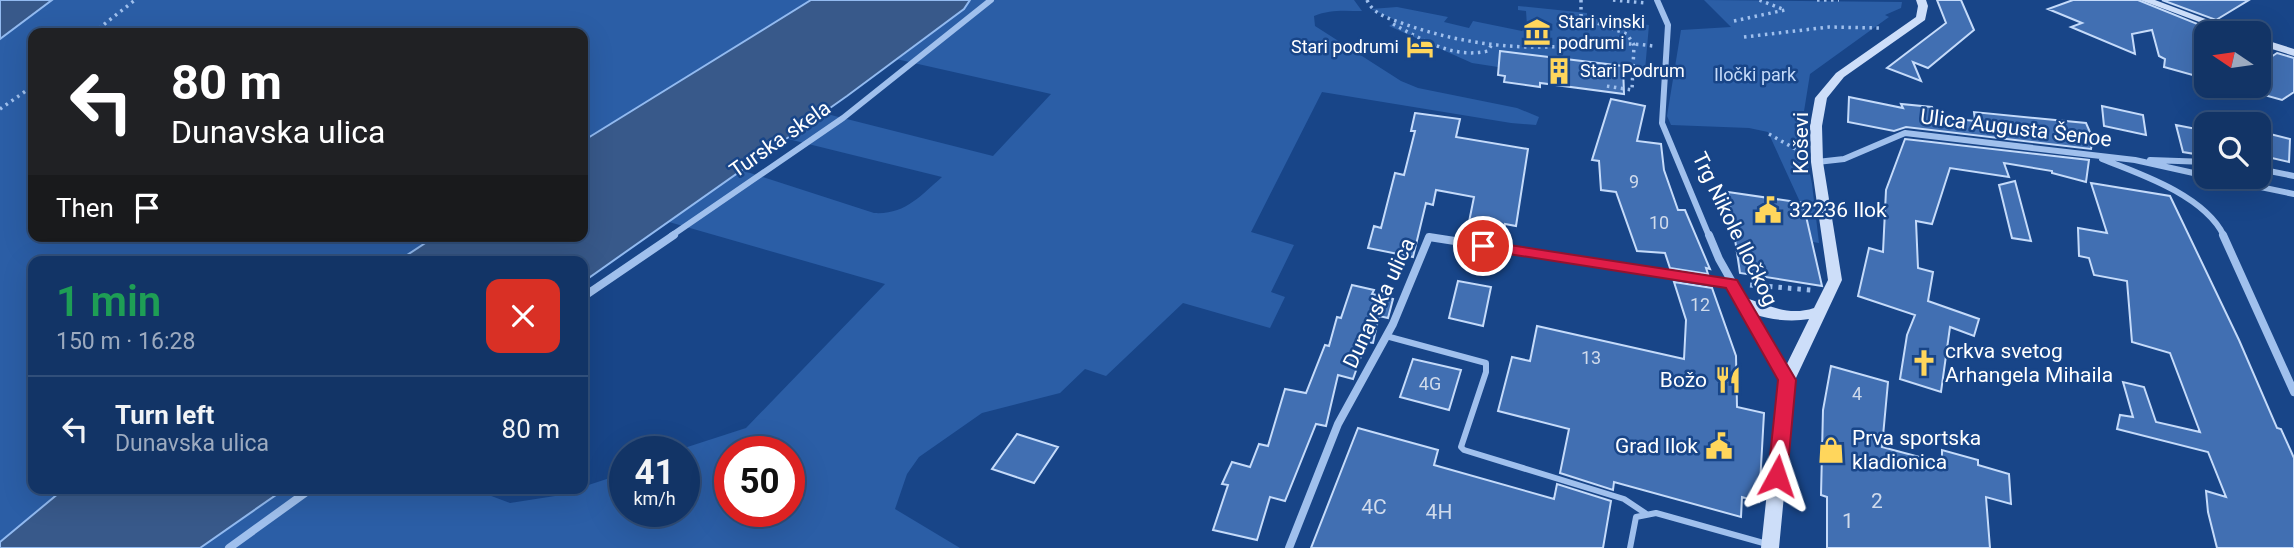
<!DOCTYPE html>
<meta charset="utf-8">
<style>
:root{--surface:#123466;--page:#1f3f6f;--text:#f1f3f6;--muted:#9caabf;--line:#314f7a}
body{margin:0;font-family:Roboto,sans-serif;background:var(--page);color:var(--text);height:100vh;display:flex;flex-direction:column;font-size:26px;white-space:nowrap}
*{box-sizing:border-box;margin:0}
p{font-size:23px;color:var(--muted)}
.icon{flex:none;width:38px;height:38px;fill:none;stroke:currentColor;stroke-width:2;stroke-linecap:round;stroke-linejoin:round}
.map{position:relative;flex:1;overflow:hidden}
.panel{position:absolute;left:28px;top:256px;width:560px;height:238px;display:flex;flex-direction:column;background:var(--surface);border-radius:14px;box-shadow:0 7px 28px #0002,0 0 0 2px var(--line)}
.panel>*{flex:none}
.banner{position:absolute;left:28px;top:28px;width:560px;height:214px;border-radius:14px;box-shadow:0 7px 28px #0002,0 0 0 2px var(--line);background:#202124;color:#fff;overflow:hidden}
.needle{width:46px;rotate:283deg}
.fabs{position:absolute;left:2194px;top:21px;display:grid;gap:14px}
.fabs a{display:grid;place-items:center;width:77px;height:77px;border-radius:14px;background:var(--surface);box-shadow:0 7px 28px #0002,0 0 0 2px var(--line);font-size:35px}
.speed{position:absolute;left:609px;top:436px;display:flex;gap:14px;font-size:35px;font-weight:700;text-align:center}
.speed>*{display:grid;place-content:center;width:91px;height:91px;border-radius:50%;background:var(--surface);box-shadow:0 7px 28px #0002,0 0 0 2px var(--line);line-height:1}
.speed small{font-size:18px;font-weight:400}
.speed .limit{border:10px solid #d22;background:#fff;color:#111}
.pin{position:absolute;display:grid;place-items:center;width:60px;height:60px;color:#fff;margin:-30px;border:4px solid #fff;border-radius:50%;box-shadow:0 2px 7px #0007}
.me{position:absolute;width:77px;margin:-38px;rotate:5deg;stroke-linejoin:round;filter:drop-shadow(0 0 5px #0008)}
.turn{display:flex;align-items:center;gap:24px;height:147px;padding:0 28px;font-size:32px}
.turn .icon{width:91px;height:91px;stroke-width:2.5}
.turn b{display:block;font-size:49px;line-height:60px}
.then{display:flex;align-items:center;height:66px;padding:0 28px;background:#0003;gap:14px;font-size:26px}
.round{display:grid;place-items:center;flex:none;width:74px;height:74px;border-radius:14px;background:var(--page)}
.summary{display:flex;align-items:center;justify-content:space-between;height:119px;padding:0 28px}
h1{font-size:42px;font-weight:600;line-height:52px;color:#1e9e55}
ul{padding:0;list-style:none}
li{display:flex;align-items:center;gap:21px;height:105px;padding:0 28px;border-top:2px solid var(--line)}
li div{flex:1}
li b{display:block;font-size:26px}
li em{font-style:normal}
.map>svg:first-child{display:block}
.green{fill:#2b5ea6;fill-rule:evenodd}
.water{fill:#38598a;stroke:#92baf0;stroke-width:2}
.building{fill:#416fb2;stroke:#c5dbfa;stroke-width:2}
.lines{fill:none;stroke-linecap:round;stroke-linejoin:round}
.path-far1{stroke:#a0c0ed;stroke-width:3.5;stroke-dasharray:2.5 4.5;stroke-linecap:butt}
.path{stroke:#a0c0ed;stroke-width:5;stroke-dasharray:3.5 6;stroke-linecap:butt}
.lane{stroke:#a0c0ed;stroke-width:6}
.street-far1{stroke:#a0c0ed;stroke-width:6}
.street{stroke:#a0c0ed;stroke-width:8}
.secondary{fill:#cddef9;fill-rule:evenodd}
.route{fill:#e11d48;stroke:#92132f;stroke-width:2}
.labels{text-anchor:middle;stroke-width:5;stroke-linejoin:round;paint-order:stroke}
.far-poi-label{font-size:18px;fill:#fff;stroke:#184588;text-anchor:start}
.far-park-label{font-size:18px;fill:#c5dbfa;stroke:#184588}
.number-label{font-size:18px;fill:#d0dbec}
.street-label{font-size:21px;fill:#fff;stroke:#184588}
.poi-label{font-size:21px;fill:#fff;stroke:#184588;text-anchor:start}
.near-number-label{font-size:21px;fill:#d0dbec}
</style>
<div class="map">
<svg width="2294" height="548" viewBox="0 0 2294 548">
<rect width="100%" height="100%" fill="#184588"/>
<!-- green -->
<path class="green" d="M52 0H811L583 141V33H33V236H436L398 261H33V488H65L0 542V39Z
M970 0H1354L1362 11C1345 11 1331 9 1314 16L1315 26 1401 81 1418 88 1517 108 1539 117 1536 125 1511 123 1322 92 1251 232 1294 245 1271 292 1285 297 1270 328 1183 303 1106 376 1085 369 1060 393 982 413 919 457 907 474 895 509 960 548H200L286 488H470L510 503 555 496 625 473V511H684V452L675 451 746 428 885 284 669 222 741 170 874 213C905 215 920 196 942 177L788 139 823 113 993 156 1051 94 896 59 963 9ZM730 452H789V511H730Z
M1704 0 1902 2 1901 8 1885 15 1889 17 1810 74 1801 130 1812 184 1819 243 1813 242 1803 203 1800 202 1768 132 1749 128 1671 125 1667 116 1681 30 1731 27Z
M1518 6 1587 13V18L1649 25 1645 70 1501 51 1498 67 1472 63 1389 26 1397 21 1371 9 1397 7 1448 17 1444 22 1469 28 1473 21 1522 31 1523 26H1527L1526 11 1518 10Z"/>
<!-- water -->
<path class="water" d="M0 0H52L0 39Z
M811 0H970L964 9 847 96 583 282V261H398L436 236H583V141Z
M65 488H286L200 548H0V542Z"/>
<!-- building -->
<path class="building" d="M1937 0H1961L1974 30 1928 68 1913 62 1921 81 1887 68 1946 23Z
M2073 0H2138L2205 27 2201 29 2207 31V79L2164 67 2165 59 2159 56 2152 30 2132 34 2135 54 2071 27 2082 23 2048 9Z
M2162 0H2249L2216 20Z
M1500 51 1623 66 1624 94 1540 83V87L1504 82 1505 76 1498 75Z
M2277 53 2294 58V92L2282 100 2232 86H2259V65Z
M1849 97 1903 108 1901 104 1932 107 1936 117 1975 121 1974 112 2086 123 2093 139 2091 149 1906 127 1894 131 1848 122Z
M1611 99 1645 106 1637 141 1661 144 1664 170 1678 210H1685L1710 269 1706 268 1708 274 1670 268 1665 253 1637 251 1616 192 1601 190 1599 161 1592 160Z
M2102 106 2143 115 2146 135 2104 126Z
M1415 113 1460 119 1456 137 1528 149 1516 226 1505 224 1503 239 1467 232 1474 197 1436 190 1433 205 1426 203 1413 257 1368 248 1374 226 1381 228 1395 173 1404 175 1415 131H1411Z
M2176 125 2207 131V156L2183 152Z
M2262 132 2290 139 2289 162 2263 156Z
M1905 139 2089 160 2086 182 2052 173V171L2004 163 2009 177 1950 168 1932 224 1916 221 1918 268 1933 272 1928 301 1979 319 1974 336 1950 327 1941 392 1900 379 1907 335 1915 315 1858 296 1869 248 1883 252 1886 190Z
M2015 181 2031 241 2012 238 1999 185Z
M2091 183 2170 196 2239 340 2277 428 2281 429 2294 458V548H2217L2208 512 2206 491 2226 497 2208 452 2117 429 2120 415 2133 417 2123 382 2144 387 2156 422 2200 432 2170 353 2132 342 2127 281 2094 275 2089 258 2079 256 2078 228 2107 233Z
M1728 192 1803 203 1822 286 1740 273Z
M1458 281 1491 287 1483 326 1449 318Z
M1674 282 1712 288 1736 356 1737 407 1764 413 1759 502 1742 497 1741 517 1614 482 1613 490 1560 473 1569 429 1498 411 1512 357 1530 361 1537 326 1684 359 1686 320Z
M1352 285 1374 290 1372 294 1393 299 1388 318 1379 316 1373 343 1366 342 1353 379 1338 375 1326 426 1316 424 1285 501 1270 497 1257 540 1213 530 1228 485 1222 484 1232 462 1250 467 1259 444 1268 446 1285 389 1306 393 1325 345 1329 346 1337 317 1341 318Z
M1413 359 1461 370 1449 410 1400 397Z
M1831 366 1888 382 1882 447 1942 463V450L1978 460V465L2009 474 2011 504 1986 497 1990 548H1827V497L1821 495 1823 410Z
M1358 428 1438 450 1434 465 1554 499 1557 484 1611 501 1603 548H1311Z
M1017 434 1058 447 1034 483 992 469Z"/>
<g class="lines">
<!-- path-far1 -->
<path class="path-far1" d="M1367 0C1374 16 1392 19 1407 25 1451 40 1498 48 1545 47 1581 46 1617 41 1653 46
M1581 0V17L1627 34 1634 45 1632 90 1606 86
M1613 0 1646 3
M1817 0H1839
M1734 21 1785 10 1759 0
M1393 24C1423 40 1453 59 1488 51L1492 44
M93 33 135 0
M1744 37 1829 27 1879 28
M0 109 33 86
M1769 134 1799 151"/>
<!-- path -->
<path class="path" d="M1750 285 1811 290"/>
<!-- lane -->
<path class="lane" d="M1386 336 1486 363V372L1461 447 1464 450 1624 499 1645 513
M1630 548 1636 517 1656 513 1767 544"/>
<!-- street-far1 -->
<path class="street-far1" d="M1657 0 1668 25 1662 123 1709 236
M2102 159C2141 174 2205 196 2224 236
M2150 160 2207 162
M1817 162 1844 159 1905 133 2135 160 2207 176
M2259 169 2294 176
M2212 177 2294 194
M671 236 843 118 991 0"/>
<!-- street -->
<path class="street" d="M1709 235 1719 259 1787 379
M2223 235 2294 392
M583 297 674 235
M229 548 312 488
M1289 548 1338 424 1393 324 1429 237 1731 284"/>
<!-- secondary -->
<path class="secondary" d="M1916 0H1926L1928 6 1925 20 1844 77 1827 98 1822 126 1823 162 1842 280 1795 380 1779 548H1761L1779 380 1809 319C1787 323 1751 319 1735 302L1742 297C1767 304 1787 317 1814 308L1828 280 1811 162 1810 126 1815 98 1836 73 1916 17 1918 6Z
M2140 0H2155L2243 33H2229Z
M2259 38 2294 49V56L2259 45Z"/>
</g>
<!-- route -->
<path class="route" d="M1483 241 1737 280 1796 380 1787 476 1784 481H1770L1768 476 1778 380 1726 288 1477 249 1475 246Z"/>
<!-- icons -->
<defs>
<symbol id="museum-bare" viewBox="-9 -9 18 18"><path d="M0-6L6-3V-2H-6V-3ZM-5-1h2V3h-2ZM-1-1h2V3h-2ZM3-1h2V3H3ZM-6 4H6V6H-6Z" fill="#ffd65c" stroke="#184588" stroke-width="2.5" paint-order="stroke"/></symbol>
<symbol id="hotel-bare" viewBox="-9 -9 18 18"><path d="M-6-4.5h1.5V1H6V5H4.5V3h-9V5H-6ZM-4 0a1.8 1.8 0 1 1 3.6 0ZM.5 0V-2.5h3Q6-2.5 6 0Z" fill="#ffd65c" stroke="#184588" stroke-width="2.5" paint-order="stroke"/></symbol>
<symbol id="building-bare" viewBox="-9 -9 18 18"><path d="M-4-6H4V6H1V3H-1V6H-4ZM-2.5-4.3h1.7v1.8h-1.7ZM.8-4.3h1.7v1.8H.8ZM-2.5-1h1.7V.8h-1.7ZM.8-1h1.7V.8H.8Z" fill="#ffd65c" stroke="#184588" stroke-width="2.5" paint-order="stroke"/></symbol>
<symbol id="civic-bare" viewBox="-9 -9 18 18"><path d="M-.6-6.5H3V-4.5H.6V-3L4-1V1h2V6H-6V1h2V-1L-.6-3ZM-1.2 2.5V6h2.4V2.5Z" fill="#ffd65c" stroke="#184588" stroke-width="2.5" paint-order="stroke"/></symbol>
<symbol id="church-bare" viewBox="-9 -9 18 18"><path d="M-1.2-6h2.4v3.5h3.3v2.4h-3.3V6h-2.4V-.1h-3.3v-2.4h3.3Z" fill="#ffd65c" stroke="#184588" stroke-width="2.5" paint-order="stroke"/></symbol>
<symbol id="restaurant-bare" viewBox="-9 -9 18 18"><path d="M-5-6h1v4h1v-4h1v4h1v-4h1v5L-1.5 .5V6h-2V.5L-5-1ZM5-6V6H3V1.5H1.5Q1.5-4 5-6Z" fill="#ffd65c" stroke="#184588" stroke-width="2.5" paint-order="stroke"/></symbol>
<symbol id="shop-bare" viewBox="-9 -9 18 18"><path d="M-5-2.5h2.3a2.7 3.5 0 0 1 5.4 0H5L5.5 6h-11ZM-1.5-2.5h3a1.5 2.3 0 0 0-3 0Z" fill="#ffd65c" stroke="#184588" stroke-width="2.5" paint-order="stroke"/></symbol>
</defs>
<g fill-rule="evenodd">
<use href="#museum-bare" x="1518" y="13" width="38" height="38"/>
<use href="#hotel-bare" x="1401" y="28" width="38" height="38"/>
<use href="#building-bare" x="1540" y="52" width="38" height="38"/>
<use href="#civic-bare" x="1749" y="191" width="38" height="38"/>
<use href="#church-bare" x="1905" y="344" width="38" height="38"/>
<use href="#restaurant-bare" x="1709" y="361" width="38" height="38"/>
<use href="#civic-bare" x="1700" y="427" width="38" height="38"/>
<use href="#shop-bare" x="1812" y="431" width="38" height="38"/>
</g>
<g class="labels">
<!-- far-poi labels -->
<g class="far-poi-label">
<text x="1558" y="28">Stari vinski<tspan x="1558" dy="21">podrumi</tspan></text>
<text x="1399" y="53" text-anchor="end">Stari podrumi</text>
<text x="1580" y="77">Stari Podrum</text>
</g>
<!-- far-park labels -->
<g class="far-park-label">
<text x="1755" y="81">Iločki park</text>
</g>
<!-- number labels -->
<g class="number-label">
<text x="1634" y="188">9</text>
<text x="1659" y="229">10</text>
<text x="1700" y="311">12</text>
<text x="1591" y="364">13</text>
<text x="1430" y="390">4G</text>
<text x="1857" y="400">4</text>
</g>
<!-- street labels -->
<g class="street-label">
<text transform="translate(2016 128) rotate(7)" y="7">Ulica Augusta Šenoe</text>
<text transform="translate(780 139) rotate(-35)" y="7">Turska skela</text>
<text transform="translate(1801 143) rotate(-90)" y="7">Koševi</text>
<text transform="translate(1735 229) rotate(64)" y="7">Trg Nikole Iločkog</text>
<text transform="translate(1379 303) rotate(-65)" y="7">Dunavska ulica</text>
</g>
<!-- poi labels -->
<g class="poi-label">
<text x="1789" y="217">32236 Ilok</text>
<text x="1945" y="358">crkva svetog<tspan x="1945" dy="24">Arhangela Mihaila</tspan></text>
<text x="1707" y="387" text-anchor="end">Božo</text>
<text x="1852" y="445">Prva sportska<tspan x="1852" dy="24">kladionica</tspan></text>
<text x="1698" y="453" text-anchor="end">Grad Ilok</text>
</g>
<!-- near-number labels -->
<g class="near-number-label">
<text x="1877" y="508">2</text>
<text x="1374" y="514">4C</text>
<text x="1439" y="519">4H</text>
<text x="1848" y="528">1</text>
</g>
</g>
</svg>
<div class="fabs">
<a><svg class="needle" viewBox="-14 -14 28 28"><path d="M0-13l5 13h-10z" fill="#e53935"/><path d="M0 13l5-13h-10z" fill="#9caabf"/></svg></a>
<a><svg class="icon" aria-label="search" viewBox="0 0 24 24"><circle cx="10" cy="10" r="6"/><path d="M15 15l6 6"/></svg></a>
</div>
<div class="speed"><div>41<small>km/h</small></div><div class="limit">50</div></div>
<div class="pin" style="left:1483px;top:246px;background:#d93025"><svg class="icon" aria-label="arrive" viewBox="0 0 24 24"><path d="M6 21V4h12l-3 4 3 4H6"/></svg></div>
<svg class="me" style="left:1777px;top:476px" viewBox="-20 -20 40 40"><path d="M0-17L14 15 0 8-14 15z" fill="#e11d48" stroke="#fff" stroke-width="4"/></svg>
<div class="banner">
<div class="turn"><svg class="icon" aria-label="left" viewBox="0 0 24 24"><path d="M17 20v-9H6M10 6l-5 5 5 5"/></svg><div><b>80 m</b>Dunavska ulica</div></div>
<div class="then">Then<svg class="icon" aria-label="arrive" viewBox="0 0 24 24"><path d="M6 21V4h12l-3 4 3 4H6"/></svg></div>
</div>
<section class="panel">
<div class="summary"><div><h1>1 min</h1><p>150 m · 16:28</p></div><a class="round" style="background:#d93025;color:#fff"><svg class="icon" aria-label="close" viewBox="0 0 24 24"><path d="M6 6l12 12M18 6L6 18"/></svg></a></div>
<ul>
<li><svg class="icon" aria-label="left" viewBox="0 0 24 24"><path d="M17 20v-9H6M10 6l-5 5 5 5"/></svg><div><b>Turn left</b><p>Dunavska ulica</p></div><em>80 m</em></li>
</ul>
</section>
</div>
